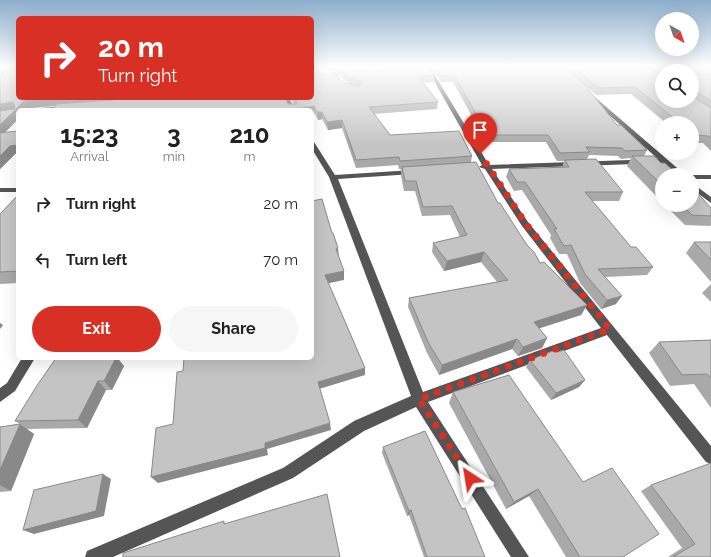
<!DOCTYPE html>
<meta charset="utf-8">
<style>
:root{--surface:#fff;--page:#f6f6f6;--text:#222;--muted:#767676;--accent:#d93025}
body{margin:0;font-family:Raleway,sans-serif;background:var(--page);color:var(--text);height:100vh;display:flex;flex-direction:column;font-size:15px;white-space:nowrap}
*{box-sizing:border-box;margin:0}
p{font-size:13px;color:var(--muted)}
.icon{flex:none;width:22px;height:22px;fill:none;stroke:currentColor;stroke-width:2;stroke-linecap:round;stroke-linejoin:round}
.map{position:relative;flex:1;overflow:hidden}
.side{position:absolute;left:16px;top:108px;width:298px;height:252px;display:flex;flex-direction:column;background:var(--surface);border-radius:6px;box-shadow:0 4px 16px #0002}
.side>*{flex:none}
.guide{position:absolute;left:16px;top:16px;width:298px;height:84px;border-radius:6px;box-shadow:0 4px 16px #0002;background:#d93025;color:#fff;overflow:hidden}
.needle{width:26px;rotate:140deg}
.controls{position:absolute;left:655px;top:12px;display:grid;gap:8px}
.controls a{display:grid;place-items:center;width:44px;height:44px;border-radius:50%;background:var(--surface);box-shadow:0 4px 16px #0002;font-size:20px}
.pin{position:absolute;display:grid;place-items:center;width:34px;height:34px;color:#fff;margin:-41px -17px;border-radius:50% 50% 50% 0;rotate:-45deg;box-shadow:0 0 4px #0007}
.pin .icon{rotate:45deg}
.me{position:absolute;width:44px;margin:-22px;rotate:327deg;stroke-linejoin:round;filter:drop-shadow(0 0 3px #0008)}
.turn{display:flex;align-items:center;gap:14px;height:84px;padding:0 16px;font-size:18px}
.turn .icon{width:52px;height:52px;stroke-width:2.5}
.turn b{display:block;font-size:28px;line-height:34px}
.eta{display:flex;justify-content:space-evenly;align-items:center;height:68px;text-align:center}
.eta b{font-size:24px;font-weight:700;line-height:28px}
.action{display:flex;gap:8px;margin-top:auto;padding:8px 16px}
.action a{flex:1;height:46px;border-radius:24px;background:var(--accent);color:#fff;font-size:16px;font-weight:700;line-height:46px;text-align:center}
.action a+a{background:var(--page);color:var(--text)}
ul{padding:0;list-style:none}
li{display:flex;align-items:center;gap:12px;height:56px;padding:0 16px}
li div{flex:1}
li b{display:block;font-size:15px}
li em{font-style:normal}
.map>svg:first-child{display:block}
.lines{fill:none;stroke-linecap:round;stroke-linejoin:round}
.minor{fill:#555;fill-rule:evenodd}
.wall{fill:#a9a9a9;fill-rule:evenodd}
.shaded-wall{fill:#898989}
.building{fill:#c4c4c4;stroke:#898989}
.route{stroke:#d93025;stroke-width:7;stroke-dasharray:0 12.6}
</style>
<div class="map">
<svg width="711" height="557" viewBox="0 0 711 557">
<rect width="100%" height="100%" fill="#fff"/>
<g class="lines">
<!-- minor -->
<path class="minor" d="M426 67H430L489 165 658 159 587 95V93L589 92 683 173 684 175H676L663 163 492 169 528 222 711 446V464L706 462 607 335 428 402 529 557H511L416 407 364 431 293 478 113 557H85L87 551 283 468 354 421 411 396 329 177 312 149V141L314 142 335 175 413 170 417 172 413 174 338 179 423 392 601 328 522 226 485 169 479 167 482 165Z
M283 98H289L296 110H290Z
M65 106 68 108 67 109 38 110 41 108Z
M691 175H711V179H692Z
M692 183 711 197V203L692 189Z
M0 188H18V192H0Z
M22 358H35L15 391 0 402V388L7 383Z"/>
</g>
<!-- wall -->
<path class="wall" d="M0 67H18V98L294 104 291 98H312V67L320 68V74H330L327 67H348L350 71 378 70 377 67H429L434 76 433 82 423 83 438 102 437 109 374 114 390 135 472 156 471 162 498 203 540 263 587 305 581 315 539 328 547 338 542 348 518 356 512 349 439 375 427 353 408 307 409 298 497 282 481 262 444 271 432 252 433 243 460 237 450 215 422 216 415 191H404L401 176V169H399L398 165 356 168 342 128 328 130 322 119 318 120 315 114H312V110L55 106 28 108 27 110H18V119L5 132 18 131V154H15L0 169ZM337 75 340 76 348 83 343 82Z
M431 67H711V151L703 143H692V123H666L631 94 596 95 588 88V89L617 125 647 150 644 156 662 175V202L627 166 631 158 621 159 618 156 589 155 587 159 623 192 619 201H592L631 247 653 267 647 275 605 277 616 304 601 309 580 283 567 254H559L550 238 551 235 522 190 514 191 506 177 509 169 562 168 564 161H557L546 142H486L453 82H441ZM662 71H692L662 101Z
M18 195V283L0 284V214Z
M665 205H692L711 208V225L710 226 685 225Z
M694 242H711V282L686 253Z
M711 284V302L702 293Z
M711 340V408L694 384 670 386 649 353 659 342Z
M56 358H119V360L124 366 112 390H106L87 428 27 429 34 434 11 491 0 492V427L20 424 15 421Z
M530 360 585 380 579 387 551 400 526 367Z
M453 392 623 557H566L529 496 506 509 449 403Z
M383 447 485 557H424L409 515 407 516 382 453Z
M651 485 711 557H668L682 548 641 491Z"/>
<!-- shaded-wall -->
<path class="shaded-wall" d="M697 92 693 99H692V93Z
M61 98H146L28 108 27 110H18V119L0 138V104Z
M314 106 315 114H312V110H288Z
M317 112H322V119L318 120Z
M342 120V128L328 130 327 122Z
M18 145V154H15L0 169V156L10 146Z
M338 248 339 257 336 249Z
M484 252 481 262 444 271 447 261Z
M344 271V280L325 284V275Z
M622 296 616 304 601 309 607 300Z
M587 305 581 315 528 332 534 322Z
M0 323 3 325 0 329Z
M547 338 542 348 518 356 523 347Z
M517 339 512 349 439 375 442 365Z
M109 358H119V360L124 366 112 390 104 381Z
M365 368V375L319 389 318 382Z
M585 380 579 387 551 400 556 393Z
M98 381 106 390 87 428 78 420Z
M330 423 331 430 267 449 268 455 158 483 151 477Z
M20 424 34 434 11 491 0 485V470Z
M103 474 111 479 104 516 34 534 23 530Z
M538 489 529 496 506 509 514 502Z
M411 510 409 515 407 516 409 511Z"/>
<!-- building -->
<path class="building" d="M0 67H18V98H61L24 101 0 125V111L14 109 15 108 13 102 0 104V75L3 74 4 72 0 71Z
M329 67H348L350 71 382 70 381 67H429L434 76H418L438 102 369 107 390 135 459 131 472 156 400 161 399 157 356 160 342 120 327 122 322 112H317L314 106 288 110H52L57 104 136 98H285L288 104H296L297 102 294 98H312V73L335 74 343 82 358 87 362 82 349 77 340 69 330 68Z
M436 67H565L588 88H587L617 125H621L647 150 625 151 622 148 586 147 590 152 560 153 548 135H488L454 75 442 76Z
M573 67H648L662 77V101H692V96L711 108V138L708 136 695 135 692 133V123H680L635 87 599 88Z
M658 67H711V74H707L711 76V101L697 92 692 93V71H663Z
M18 131V145L10 146 0 156V133Z
M632 156H654L661 163H665L678 175H662V185Z
M596 159 623 192H585L631 247H636L653 267 598 269 622 296 607 300 585 274 571 245 564 246 554 229H557L525 182H517L509 169 569 167 565 160Z
M476 162 498 203H500L527 245 534 252 540 263 544 262 587 305 534 322 547 338 523 347 517 339 442 365 429 344 409 298 508 280 484 252 447 261 433 243 467 235 452 206 423 207 416 181H405L402 167Z
M692 187 711 208V216L692 215 682 205H692Z
M18 195V271L0 272V214Z
M322 199 332 233H333L338 248 336 249 344 271 325 275 365 368 318 382 330 423 265 443V448L151 477 156 428 173 424 177 372 183 371 184 358H312V201Z
M694 242H711V260Z
M711 340V378L707 374 682 375 659 342Z
M555 350 557 352 564 350 585 380 556 393 530 360Z
M56 358H116L104 381H98L78 420 15 421 36 387Z
M509 375 583 482 612 468 659 534 623 557H580L538 489 514 502 453 392Z
M20 424 0 470V427Z
M425 431 462 509 465 508 485 557H427L411 510 409 511 383 447Z
M711 463V557H673L695 544 651 485Z
M103 474 96 511 23 530 34 490Z
M327 494 340 557H123V553L224 521V524Z"/>
<!-- sky -->
<linearGradient id="sky" x2="0" y2="1"><stop stop-color="#8cadcc"/><stop offset="0.46" stop-color="#fff"/><stop offset="1" stop-color="#fff" stop-opacity="0"/></linearGradient>
<rect width="711" height="145" fill="url(#sky)"/>
<g class="lines">
<!-- route -->
<path class="route" d="M470 478 419 399 610 329 526 224 480 154"/>
</g>
</svg>
<div class="controls">
<a><svg class="needle" viewBox="-14 -14 28 28"><path d="M0-13l5 13h-10z" fill="#e53935"/><path d="M0 13l5-13h-10z" fill="#767676"/></svg></a>
<a><svg class="icon" aria-label="search" viewBox="0 0 24 24"><circle cx="10" cy="10" r="6"/><path d="M15 15l6 6"/></svg></a>
<a>+</a>
<a>−</a>
</div>
<div class="pin" style="left:480px;top:154px;background:#d93025"><svg class="icon" aria-label="arrive" viewBox="0 0 24 24"><path d="M6 21V4h12l-3 4 3 4H6"/></svg></div>
<svg class="me" style="left:470px;top:478px" viewBox="-20 -20 40 40"><path d="M0-17L14 15 0 8-14 15z" fill="#d93025" stroke="#fff" stroke-width="4"/></svg>
<div class="guide">
<div class="turn"><svg class="icon" aria-label="right" viewBox="0 0 24 24"><path d="M7 20v-9h11M14 6l5 5-5 5"/></svg><div><b>20 m</b>Turn right</div></div>
</div>
<section class="side">
<div class="eta">
<div><b>15:23</b><p>Arrival</p></div>
<div><b>3</b><p>min</p></div>
<div><b>210</b><p>m</p></div>
</div>
<ul>
<li><svg class="icon" aria-label="right" viewBox="0 0 24 24"><path d="M7 20v-9h11M14 6l5 5-5 5"/></svg><div><b>Turn right</b></div><em>20 m</em></li>
<li><svg class="icon" aria-label="left" viewBox="0 0 24 24"><path d="M17 20v-9H6M10 6l-5 5 5 5"/></svg><div><b>Turn left</b></div><em>70 m</em></li>
</ul>
<div class="action"><a>Exit</a><a>Share</a></div>
</section>
</div>
